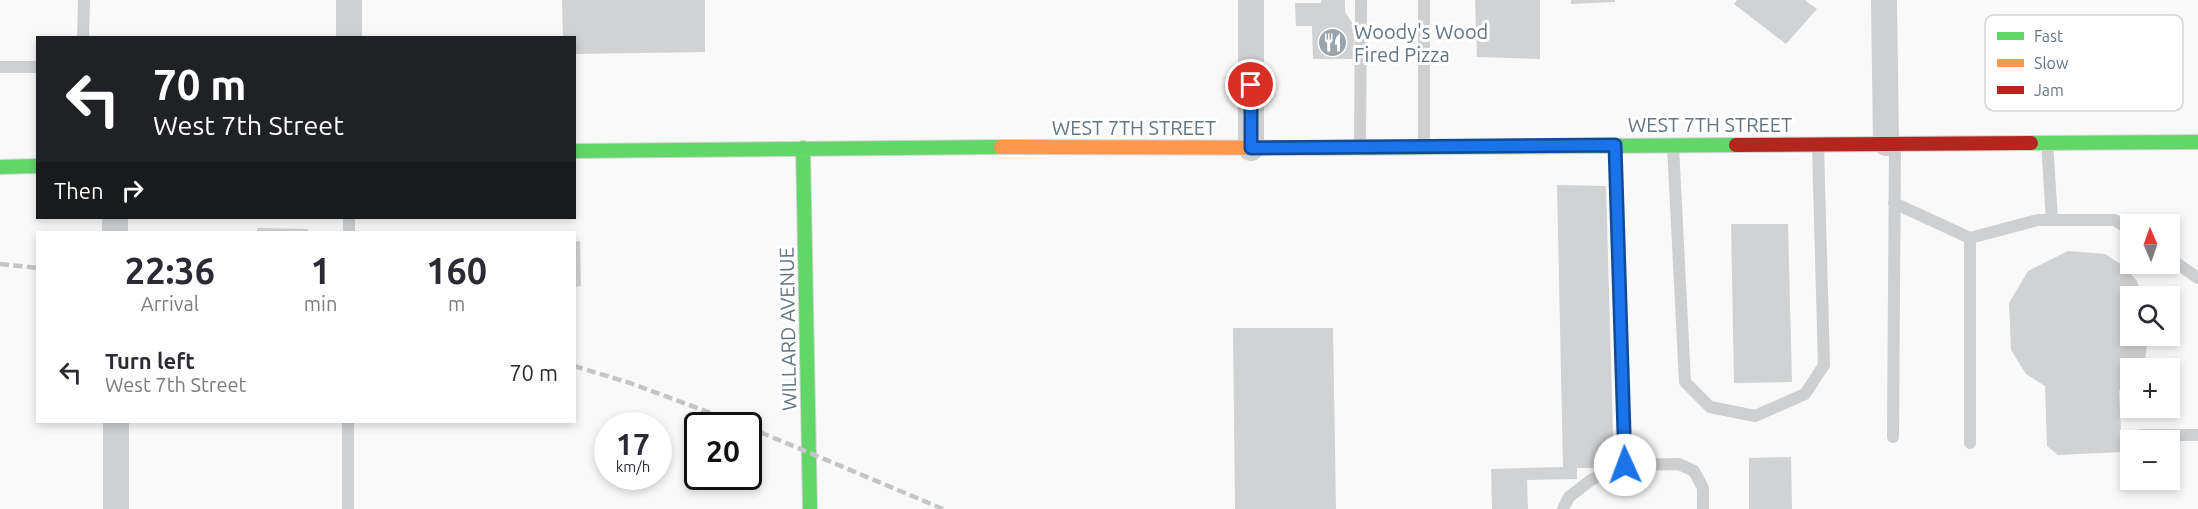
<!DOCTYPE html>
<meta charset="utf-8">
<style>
:root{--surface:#fff;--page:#f7f7f7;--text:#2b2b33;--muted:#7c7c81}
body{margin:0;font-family:Ubuntu,sans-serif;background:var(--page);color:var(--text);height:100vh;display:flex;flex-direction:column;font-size:22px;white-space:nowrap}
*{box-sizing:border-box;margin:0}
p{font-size:20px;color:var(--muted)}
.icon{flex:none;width:33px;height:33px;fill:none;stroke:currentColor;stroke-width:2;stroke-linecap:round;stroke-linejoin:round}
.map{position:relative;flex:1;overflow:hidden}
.drawer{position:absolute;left:36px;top:231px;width:540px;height:192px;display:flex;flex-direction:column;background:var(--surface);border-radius:0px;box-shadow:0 3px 9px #0003}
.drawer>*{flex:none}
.guide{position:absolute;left:36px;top:36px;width:540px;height:183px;border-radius:0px;box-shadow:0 3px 9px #0003;background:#202124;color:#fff;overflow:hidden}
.needle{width:39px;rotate:358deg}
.tools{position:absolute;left:2120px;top:214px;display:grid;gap:12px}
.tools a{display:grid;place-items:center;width:60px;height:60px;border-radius:0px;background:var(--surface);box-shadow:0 3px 9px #0003;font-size:30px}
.speed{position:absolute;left:594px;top:412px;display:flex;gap:12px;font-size:30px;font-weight:700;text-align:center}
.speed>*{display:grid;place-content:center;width:78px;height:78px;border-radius:50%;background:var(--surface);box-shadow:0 3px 9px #0003;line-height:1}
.speed small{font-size:15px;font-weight:400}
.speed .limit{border:3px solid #111;border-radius:9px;background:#fff;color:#111}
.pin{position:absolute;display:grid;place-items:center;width:51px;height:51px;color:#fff;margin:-26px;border:3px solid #fff;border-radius:50%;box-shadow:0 2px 6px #0007}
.me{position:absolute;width:66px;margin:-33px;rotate:358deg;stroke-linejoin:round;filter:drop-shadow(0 0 4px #0008)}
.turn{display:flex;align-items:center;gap:21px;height:126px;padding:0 18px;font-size:27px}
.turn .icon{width:78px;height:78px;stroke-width:2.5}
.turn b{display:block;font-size:42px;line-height:51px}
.then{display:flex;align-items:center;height:57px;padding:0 18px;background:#0003;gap:12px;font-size:22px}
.eta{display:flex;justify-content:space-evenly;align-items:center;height:102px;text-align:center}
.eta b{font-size:36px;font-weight:700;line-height:42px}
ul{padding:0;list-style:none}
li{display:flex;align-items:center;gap:18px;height:78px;padding:0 18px}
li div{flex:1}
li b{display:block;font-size:22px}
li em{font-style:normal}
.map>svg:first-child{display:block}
.building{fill:#d0d2d3}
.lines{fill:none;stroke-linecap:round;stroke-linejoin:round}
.fast-casing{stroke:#d5d6d7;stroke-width:16}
.slow-casing{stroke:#d5d6d7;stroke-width:16}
.jam-casing{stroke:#d5d6d7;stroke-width:16}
.lane{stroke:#cecfd0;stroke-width:12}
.street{stroke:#cecfd0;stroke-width:26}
.fast{stroke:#63d668;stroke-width:14}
.slow{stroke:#ff974d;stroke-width:14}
.jam{stroke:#b3261e;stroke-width:14}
.rail{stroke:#c3c5c6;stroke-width:4.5;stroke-dasharray:9 4.5;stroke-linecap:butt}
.route-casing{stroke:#114b97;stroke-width:15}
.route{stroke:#1a73e8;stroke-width:10}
.labels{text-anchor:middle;stroke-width:6;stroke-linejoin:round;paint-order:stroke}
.poi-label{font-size:20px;fill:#657683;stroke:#fff;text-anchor:start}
.street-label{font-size:20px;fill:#657683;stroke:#fff}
.key{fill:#fff;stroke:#d1d6da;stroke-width:1.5}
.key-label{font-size:16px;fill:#657683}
</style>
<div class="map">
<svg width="2198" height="509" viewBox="0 0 2198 509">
<rect width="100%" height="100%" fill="#f9f9f9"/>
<!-- building -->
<path class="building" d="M562 0H705V52L574 54V38H563Z
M1321 0H1345V12L1353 24 1355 59H1313L1312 26H1296L1295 3H1321Z
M1475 0H1540V59L1477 57Z
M1571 0H1615V2L1571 4Z
M1737 0H1805L1817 9 1786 44 1734 4Z
M1557 185 1606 186 1614 468H1577V479L1527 480 1528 509H1492L1491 469 1563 467Z
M1731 224H1788L1792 382 1734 383Z
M257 228 307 229 310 232H257Z
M580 241 581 286 574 287V242Z
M2068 251 2105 254 2124 266 2137 281 2143 297H2130V336H2148L2145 361 2139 369H2130V382L2119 391 2122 452 2058 455 2047 446 2045 386 2026 374 2011 350 2009 303 2028 271Z
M1233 328H1333L1336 509H1235Z
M1791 457 1792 509H1749V458Z"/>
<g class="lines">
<defs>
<path id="fast" d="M2031 143 2198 142
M803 148 810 509
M1321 148 1736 145
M574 151 1001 147
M0 167 38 166"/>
<path id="slow" d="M1001 147 1321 148"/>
<path id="jam" d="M1736 145 2031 143"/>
</defs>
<!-- fast casing -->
<use href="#fast" class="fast-casing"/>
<!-- slow casing -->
<use href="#slow" class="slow-casing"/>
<!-- jam casing -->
<use href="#jam" class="jam-casing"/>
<!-- lane -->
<path class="lane" d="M83 38 84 0
M0 67H38
M2047 143 2052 220
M1424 144V0
M1360 146 1361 0
M1615 146 1625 465
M1673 146 1685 382 1710 407 1755 416 1805 394 1824 365 1818 147
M1894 203 1970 238V443
M349 232V218
M1970 238 2038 220H2115L2130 230
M2169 258 2198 278
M348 422V509
M2141 435H2198
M1893 437 1895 144
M1563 509 1569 497 1591 480 1625 465 1679 464 1694 471 1703 488V509"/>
<!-- street -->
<path class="street" d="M1251 0V148
M1884 0 1886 143
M349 38V0
M115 218V232
M116 509V422"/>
<!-- fast -->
<use href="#fast" class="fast"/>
<!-- slow -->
<use href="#slow" class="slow"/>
<!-- jam -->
<use href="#jam" class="jam"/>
<!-- rail -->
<path class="rail" d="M0 264 38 268
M574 366 630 383 746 426
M748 427 943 509"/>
</g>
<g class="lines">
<defs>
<path id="route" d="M1251 85V148L1615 145 1625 465"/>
</defs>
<!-- route casing -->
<use href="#route" class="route-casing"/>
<!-- route -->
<use href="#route" class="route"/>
</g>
<!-- icons -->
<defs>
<symbol id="restaurant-disc" viewBox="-11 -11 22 22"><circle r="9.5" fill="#99a4ac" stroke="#fff"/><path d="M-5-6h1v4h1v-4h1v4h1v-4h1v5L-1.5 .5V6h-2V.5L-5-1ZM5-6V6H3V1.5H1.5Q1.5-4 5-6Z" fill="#fff"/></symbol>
</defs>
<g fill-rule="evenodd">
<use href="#restaurant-disc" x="1316" y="26" width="33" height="33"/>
</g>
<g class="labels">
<!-- poi labels -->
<g class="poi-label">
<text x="1354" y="39">Woody's Wood<tspan x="1354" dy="23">Fired Pizza</tspan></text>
</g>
<!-- street labels -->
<g class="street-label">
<text x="1710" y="132">WEST 7TH STREET</text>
<text x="1134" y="135">WEST 7TH STREET</text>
<text transform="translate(788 329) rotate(-91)" y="7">WILLARD AVENUE</text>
</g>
</g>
<!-- legend -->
<rect x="1985" y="15" width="198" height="96" rx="9" class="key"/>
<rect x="1997" y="32" width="27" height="8" fill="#63d668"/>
<rect x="1997" y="59" width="27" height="8" fill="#ff974d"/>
<rect x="1997" y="86" width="27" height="8" fill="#b3261e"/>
<g class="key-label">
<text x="2034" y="42">Fast</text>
<text x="2034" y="69">Slow</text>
<text x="2034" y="96">Jam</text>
</g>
</svg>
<div class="tools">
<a><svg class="needle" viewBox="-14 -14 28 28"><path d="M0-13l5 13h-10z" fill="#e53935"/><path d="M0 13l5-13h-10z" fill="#7c7c81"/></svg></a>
<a><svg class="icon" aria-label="search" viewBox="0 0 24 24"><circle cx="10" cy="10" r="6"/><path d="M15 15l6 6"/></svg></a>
<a>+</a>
<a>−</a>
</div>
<div class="speed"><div>17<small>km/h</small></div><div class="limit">20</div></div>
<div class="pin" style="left:1251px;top:85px;background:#d93025"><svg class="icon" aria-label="arrive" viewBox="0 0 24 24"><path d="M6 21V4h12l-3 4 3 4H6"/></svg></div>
<svg class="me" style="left:1625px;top:465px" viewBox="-20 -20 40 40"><circle r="19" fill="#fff"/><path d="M0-13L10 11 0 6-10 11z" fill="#1a73e8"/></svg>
<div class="guide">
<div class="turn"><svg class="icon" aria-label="left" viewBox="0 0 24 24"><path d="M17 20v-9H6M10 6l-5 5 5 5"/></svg><div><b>70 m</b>West 7th Street</div></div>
<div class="then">Then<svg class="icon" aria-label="right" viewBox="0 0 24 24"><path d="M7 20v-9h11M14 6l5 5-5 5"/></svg></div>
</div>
<section class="drawer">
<div class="eta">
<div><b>22:36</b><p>Arrival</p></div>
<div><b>1</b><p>min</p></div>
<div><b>160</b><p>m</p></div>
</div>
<ul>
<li><svg class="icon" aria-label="left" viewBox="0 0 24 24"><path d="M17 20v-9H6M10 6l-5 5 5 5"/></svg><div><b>Turn left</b><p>West 7th Street</p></div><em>70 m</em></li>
</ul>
</section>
</div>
